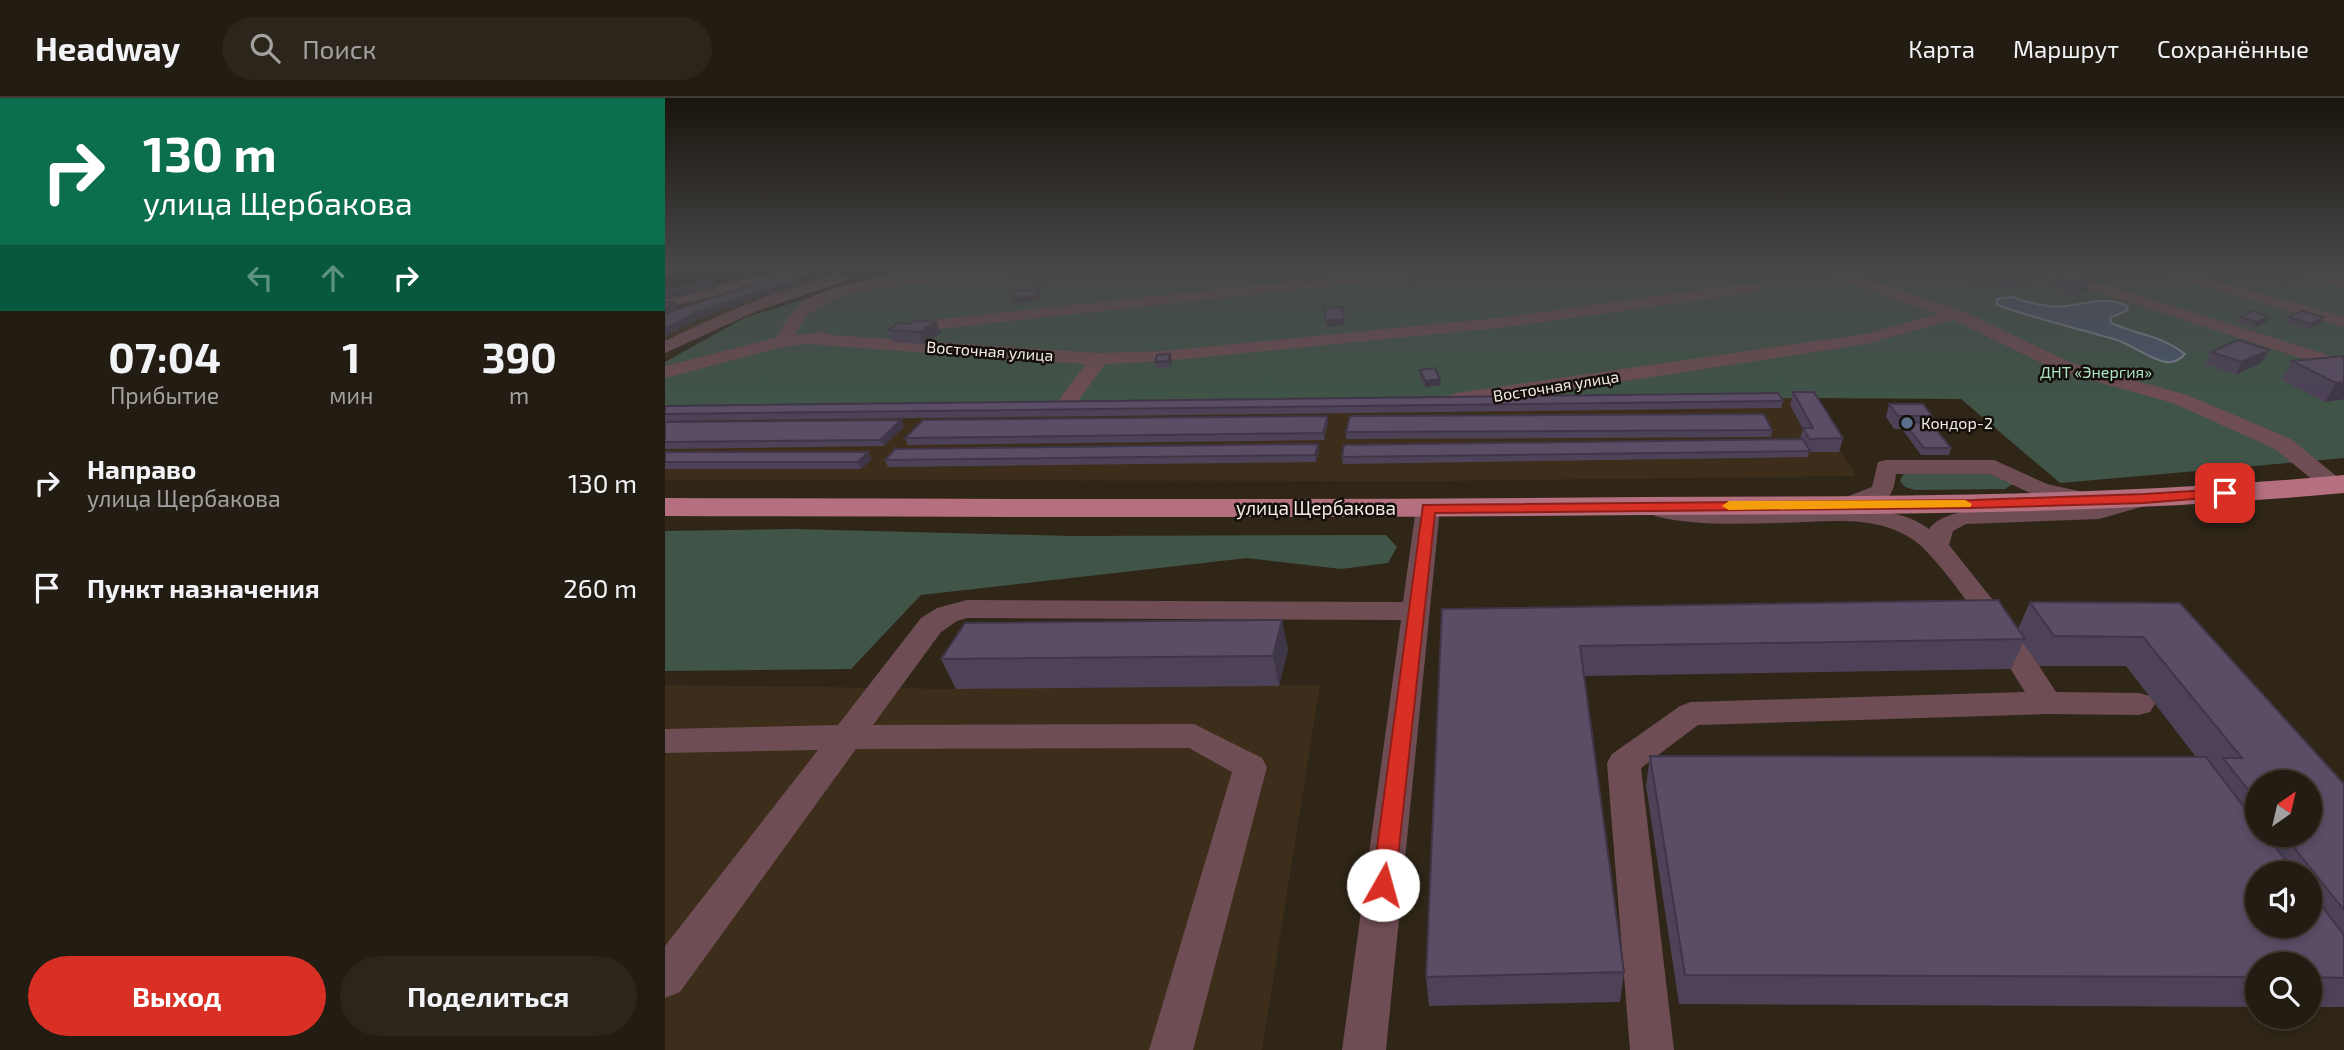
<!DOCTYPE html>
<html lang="ru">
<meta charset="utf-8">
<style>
:root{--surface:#231c12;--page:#2b251b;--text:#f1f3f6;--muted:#a3a19f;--line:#403a32;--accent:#d93025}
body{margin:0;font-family:"Exo 2",sans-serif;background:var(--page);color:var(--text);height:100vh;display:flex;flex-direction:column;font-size:26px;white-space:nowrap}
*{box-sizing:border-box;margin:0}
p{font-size:23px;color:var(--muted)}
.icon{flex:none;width:38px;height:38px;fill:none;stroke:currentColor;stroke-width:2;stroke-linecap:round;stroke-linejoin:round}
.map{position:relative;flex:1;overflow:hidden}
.details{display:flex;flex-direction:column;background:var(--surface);width:665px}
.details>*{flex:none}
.top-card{background:#0b6e4f;color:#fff;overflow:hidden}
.needle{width:46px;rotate:34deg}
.tools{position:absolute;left:1580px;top:672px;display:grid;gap:14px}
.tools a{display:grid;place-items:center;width:77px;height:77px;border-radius:50%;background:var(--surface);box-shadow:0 4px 10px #0003,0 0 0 2px var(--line);font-size:35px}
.pin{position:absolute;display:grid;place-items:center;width:60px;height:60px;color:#fff;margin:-30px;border-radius:14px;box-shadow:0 4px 10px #0006}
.me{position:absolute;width:77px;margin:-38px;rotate:7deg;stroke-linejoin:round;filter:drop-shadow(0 0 5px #0008)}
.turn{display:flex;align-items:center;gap:24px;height:147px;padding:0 28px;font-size:32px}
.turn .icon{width:91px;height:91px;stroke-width:2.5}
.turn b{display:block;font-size:49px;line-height:60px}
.lanes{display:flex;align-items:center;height:66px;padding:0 28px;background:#0003;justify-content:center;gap:35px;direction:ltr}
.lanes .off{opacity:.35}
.eta{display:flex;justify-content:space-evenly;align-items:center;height:119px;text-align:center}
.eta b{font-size:42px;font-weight:700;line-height:49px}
.button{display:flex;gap:14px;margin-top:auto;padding:14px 28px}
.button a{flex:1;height:80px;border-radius:42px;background:var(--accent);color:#fff;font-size:28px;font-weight:700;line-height:80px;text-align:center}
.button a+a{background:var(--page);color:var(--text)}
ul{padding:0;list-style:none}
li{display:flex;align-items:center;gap:21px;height:105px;padding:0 28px}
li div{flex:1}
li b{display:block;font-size:26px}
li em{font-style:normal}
header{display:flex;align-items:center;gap:42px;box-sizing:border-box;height:98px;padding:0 35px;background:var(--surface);border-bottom:2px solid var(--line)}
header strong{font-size:33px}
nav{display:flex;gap:38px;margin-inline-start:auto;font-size:24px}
.search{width:490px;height:63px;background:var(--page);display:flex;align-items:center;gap:18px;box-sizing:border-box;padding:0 24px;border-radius:38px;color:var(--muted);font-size:26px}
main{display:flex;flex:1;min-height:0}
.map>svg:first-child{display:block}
.built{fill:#3c2e1b}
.green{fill:#405448}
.water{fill:#4b5870;stroke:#7d8493;stroke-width:2}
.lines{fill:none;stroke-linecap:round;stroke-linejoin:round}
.minor{fill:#6f4d54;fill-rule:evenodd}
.major{fill:#b4707f;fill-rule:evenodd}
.wall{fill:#4d4257;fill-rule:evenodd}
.shaded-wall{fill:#3f3647}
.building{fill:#5a4d65;stroke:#3f3647;stroke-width:2}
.route{fill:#d93025;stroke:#8d1f18;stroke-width:2}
.slow{fill:#f59e0b}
.service-dot{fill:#5c6f8a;stroke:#140f0a;stroke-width:2.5}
.labels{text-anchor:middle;stroke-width:5;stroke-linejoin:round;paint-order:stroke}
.far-street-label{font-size:16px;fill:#f3ece4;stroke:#140f0a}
.far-park-label{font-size:16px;fill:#abe2c0;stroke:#140f0a}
.far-poi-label{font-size:16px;fill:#f3ece4;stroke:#140f0a;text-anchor:start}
.street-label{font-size:19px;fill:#f3ece4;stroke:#140f0a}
</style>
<header>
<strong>Headway</strong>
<div class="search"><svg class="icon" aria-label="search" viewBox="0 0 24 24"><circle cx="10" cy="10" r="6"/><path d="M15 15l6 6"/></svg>Поиск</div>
<nav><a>Карта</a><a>Маршрут</a><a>Сохранённые</a></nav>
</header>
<main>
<section class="details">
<div class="top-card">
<div class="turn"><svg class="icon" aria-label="right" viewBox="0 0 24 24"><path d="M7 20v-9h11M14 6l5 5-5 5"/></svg><div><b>130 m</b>улица Щербакова</div></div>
<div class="lanes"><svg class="icon off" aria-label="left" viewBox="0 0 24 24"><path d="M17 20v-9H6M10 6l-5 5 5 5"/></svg><svg class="icon off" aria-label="ahead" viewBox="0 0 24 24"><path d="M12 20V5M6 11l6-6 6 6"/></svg><svg class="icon" aria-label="right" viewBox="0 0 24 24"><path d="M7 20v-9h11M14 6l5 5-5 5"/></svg></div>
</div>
<div class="eta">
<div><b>07:04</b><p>Прибытие</p></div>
<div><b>1</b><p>мин</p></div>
<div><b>390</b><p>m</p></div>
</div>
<ul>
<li><svg class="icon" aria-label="right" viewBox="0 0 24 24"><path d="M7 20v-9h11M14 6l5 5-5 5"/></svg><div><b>Направо</b><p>улица Щербакова</p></div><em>130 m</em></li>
<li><svg class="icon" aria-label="arrive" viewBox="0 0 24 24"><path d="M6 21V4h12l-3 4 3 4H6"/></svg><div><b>Пункт назначения</b></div><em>260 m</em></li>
</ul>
<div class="button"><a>Выход</a><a>Поделиться</a></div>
</section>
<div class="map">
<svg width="1679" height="952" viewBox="0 0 1679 952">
<rect width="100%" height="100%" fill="#2f2618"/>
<!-- built -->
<path class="built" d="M125 168H214L149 184 0 246V197Z
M1144 300 1191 378 770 383 0 382V313Z
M0 587 291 591 655 587 597 952H0Z"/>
<!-- green -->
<path class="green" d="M246 168H1679V360L1395 385 1296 301 1144 300 0 313V264L79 220Z
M1327 373 1348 386 1340 391 1250 392 1240 389 1235 383 1237 378 1243 374Z
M129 431 407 438 721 437 732 449 723 465 676 471 582 460 256 497 186 571 0 573V433Z"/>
<!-- water -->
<path class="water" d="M1347 199C1364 205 1382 210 1401 208 1426 206 1434 198 1461 207L1463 212 1445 220 1446 225C1472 237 1496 237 1520 256 1515 262 1509 265 1501 264 1487 262 1467 247 1452 242 1412 230 1371 221 1332 207V201Z"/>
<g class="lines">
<!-- minor -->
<path class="minor" d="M139 168H163L161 171 0 210V200Z
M358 168H414L407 172 215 189 178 198 144 215 130 237 158 234 166 237 434 255 499 253 842 219 1092 184 1100 189 1092 194 842 229 499 263 440 266 407 311H393L390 307 421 266 142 246 117 249 0 280V268L110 240C117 231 123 217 132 209 169 174 305 172 358 168Z
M772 168H817L810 172 238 235 229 230 238 225Z
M1143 168H1163L1296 212 1407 265 1522 297 1626 341 1676 382 1679 388 1676 392H1660L1610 351 1508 305 1393 273 1288 222 1201 246 811 306 785 305 782 301 785 297 792 295 1200 236 1273 216 1145 171Z
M1360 168H1381L1679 262V274L1362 171Z
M1476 168H1498L1679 219V229L1478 171Z
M1613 168H1635L1679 179V189L1615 171Z
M176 175 181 177 184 180 181 183 92 213 0 255V243C56 215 115 191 176 175Z
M1221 362H1329L1382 386 1431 397 1435 402 1431 407 1479 394 1487 396 1491 401 1487 406 1434 421 1301 426 1288 433 1284 447 1347 526 1391 594 1474 595 1485 598 1490 606 1485 614 1474 617 1382 616 1033 627 976 670 1009 952H965L942 665 947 656 1015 608 1026 604 1360 594C1331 547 1301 496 1263 455 1251 441 1235 433 1218 428 1184 419 1145 425 1111 425 1071 426 1029 428 990 418L986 413 990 408 998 406 1048 412 1171 410 1169 407 1173 402 1207 389 1213 364ZM1231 376H1325L1367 396 1416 407C1381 409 1284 402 1264 431 1245 416 1217 413 1194 410 1219 401 1228 405 1231 376Z
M763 403 771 405 775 410 721 952H677L736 522 302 520 292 523 276 534 208 627 529 626 597 660 602 669 528 952H484L567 674 524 650 191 651 15 894 0 900V848L153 652 0 655V631L173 627 256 520 272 510 302 502 738 504 751 410 755 405Z"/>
<!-- major -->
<path class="major" d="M1679 377V395C1446 417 1213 416 979 417 653 420 326 419 0 418V400C326 401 653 402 979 399 1213 398 1446 399 1679 377Z"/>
</g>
<!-- wall -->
<path class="wall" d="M151 168H205L162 178 153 173Z
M1173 168H1220L1219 173 1200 177 1172 171Z
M1679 168V180L1659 175 1662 169Z
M1325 173 1369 174 1365 185 1345 192 1322 184Z
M1298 174 1323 181 1310 184 1297 179Z
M1423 177 1421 191 1408 198 1386 190 1390 179Z
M1575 219 1601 224 1589 230 1572 224Z
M1624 219 1656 225 1643 231 1621 225Z
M271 224 276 235 259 246 228 244 223 232 244 226Z
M1546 254 1597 264 1571 277 1540 266Z
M505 256 507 262 505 269 492 270 490 264Z
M1679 258V301L1660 304 1617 282 1627 263Z
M755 272 776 287 760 289 755 279Z
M1128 294 1178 340 1174 354H1144L1143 359 678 366 677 359 1135 341 1138 331 1125 307Z
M1118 303 1116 310 0 323V308Z
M1224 306 1267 318 1265 324 1286 350 1284 357H1256L1237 331H1229L1221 319Z
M236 322 239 329 219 348 0 351V324Z
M663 324 659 342 243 347 240 340Z
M1107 332 1106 339 681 341V334Z
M653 346 654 353 651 364 223 369 220 362Z
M0 354H203L207 361 196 371H0Z
M1365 504 1515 505 1679 686V909H1645V866H1592V909L1014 906 981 688 985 658 1531 659 1461 568H1374L1358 545 1346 571 920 578 959 874 955 904 764 908 761 879 777 511 1353 531ZM1592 684 1645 737H1592ZM1592 775H1645V828Z
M623 551 614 588 291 591 276 561Z"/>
<!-- shaded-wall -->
<path class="shaded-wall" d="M0 168H42L0 178Z
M181 168H205L162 178 159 173Z
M1203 168H1220L1219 173 1200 177Z
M707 170V175L691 177 690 172Z
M661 171 663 182 640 184 638 173Z
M1369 174 1365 185 1345 192 1349 181Z
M761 175 762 181 743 183V177Z
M1324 175 1323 181 1310 184 1311 179Z
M1423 177 1421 182 1426 180 1421 191 1408 198 1413 186 1421 178Z
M137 180 140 185 36 220 0 239V231L32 214Z
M47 181 51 190 0 202V195Z
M374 191 376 196 373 203 349 205 347 200Z
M11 204 14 210 0 217V209Z
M1604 219 1601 224 1589 230 1592 224Z
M1659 219 1656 225 1643 231 1646 226Z
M679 221 680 227 662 229 661 223Z
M271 224 276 235 259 246 254 234Z
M1604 252 1597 264 1571 277 1577 264Z
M505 256 507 262 505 269 503 263Z
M775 281 776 287 760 289V283Z
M1679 284V301L1660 304 1671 285Z
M663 318V324L659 342 658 335Z
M236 322 239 329 219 348 215 342Z
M653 346 654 353 651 364 650 357Z
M203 354 207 361 196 371 193 364Z
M617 522 623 551 614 588 608 558Z"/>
<!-- building -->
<path class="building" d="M151 168H181L159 173Z
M637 168H660L661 171 638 173Z
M688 168H706L707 170 690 172Z
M1344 168H1348L1369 174 1349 181 1325 173Z
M1665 168H1679V173L1662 169Z
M758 170 761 175 743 177 740 172Z
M1311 170 1324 175 1311 179 1298 174Z
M1405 174 1423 177 1421 178 1426 180 1413 186 1390 179Z
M123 175 137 180 32 214 0 231V217L13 211Z
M47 181 48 184 0 195V192Z
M374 191 371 198 347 200 350 193Z
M0 204H11L0 209Z
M677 209 679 221 661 223 659 210Z
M1587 213 1604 219 1592 224 1575 219Z
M1637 213 1659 219 1646 226 1624 219Z
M251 222 271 224 254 234 223 232 234 225 244 226Z
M1573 242 1604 252 1577 264 1546 254Z
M505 256 503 263 490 264 492 257Z
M1679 258V284L1671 285 1627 263Z
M770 270 775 281 760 283 755 272Z
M1128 294H1149L1178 340 1144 341 1138 330H1148Z
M1113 295 1118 303 0 316V308Z
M1224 306H1258L1267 318H1233Z
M1099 316 1107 332 681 334 685 318Z
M663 318 658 335 240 340 258 322Z
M236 322 215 342 0 344V324Z
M1265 324 1286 350H1259L1239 325Z
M1138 341 1145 353 677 359 679 347Z
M653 346 650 357 220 362 230 351Z
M0 354H203L193 364H0Z
M1333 502 1360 541 915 548 959 874 761 879 777 511Z
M1365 504 1515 505 1679 686V812L1619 737H1645V684H1592V703L1558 660H1577L1478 539 1389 538Z
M617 522 608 558 276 561 300 525Z
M985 658 1541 659 1592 726V737H1601L1631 775H1592V828H1645V793L1679 837V880L1645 879V866H1592V879L1020 877Z"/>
<!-- sky -->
<linearGradient id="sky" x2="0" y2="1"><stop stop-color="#1a150d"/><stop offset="0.56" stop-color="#474748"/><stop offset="1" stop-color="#474748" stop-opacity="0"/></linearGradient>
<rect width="1679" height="301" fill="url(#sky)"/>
<!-- route -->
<path class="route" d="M1560 391 1565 392V398L1479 405 1308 410 770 415 730 787 726 794 718 797 710 794 707 787 758 407 1308 402 1479 396Z"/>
<!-- slow -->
<path class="slow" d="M1300 402 1307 406 1305 409 1064 412 1057 408 1064 403Z"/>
<!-- markers -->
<circle class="service-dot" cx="1242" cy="325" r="7"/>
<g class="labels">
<!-- far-street labels -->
<g class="far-street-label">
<text transform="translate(325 253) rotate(4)" y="6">Восточная улица</text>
<text transform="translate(891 288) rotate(-9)" y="6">Восточная улица</text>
</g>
<!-- far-park labels -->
<g class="far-park-label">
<text x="1431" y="280">ДНТ «Энергия»</text>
</g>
<!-- far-poi labels -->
<g class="far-poi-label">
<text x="1256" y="331">Кондор-2</text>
</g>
<!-- street labels -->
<g class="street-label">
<text x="651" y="417">улица Щербакова</text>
</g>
</g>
</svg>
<div class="tools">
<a><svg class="needle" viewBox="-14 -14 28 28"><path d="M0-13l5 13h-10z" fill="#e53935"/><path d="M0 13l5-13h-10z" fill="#a3a19f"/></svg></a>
<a><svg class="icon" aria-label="sound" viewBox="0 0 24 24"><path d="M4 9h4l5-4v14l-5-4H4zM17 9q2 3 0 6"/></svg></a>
<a><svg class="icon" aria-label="search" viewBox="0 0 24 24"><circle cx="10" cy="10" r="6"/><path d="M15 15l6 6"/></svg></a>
</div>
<div class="pin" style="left:1560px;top:395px;background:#d93025"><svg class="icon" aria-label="arrive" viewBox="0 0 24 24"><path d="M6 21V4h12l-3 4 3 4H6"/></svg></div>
<svg class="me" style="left:718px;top:787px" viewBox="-20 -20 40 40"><circle r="19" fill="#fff"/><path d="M0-13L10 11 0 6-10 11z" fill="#d93025"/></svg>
</div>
</main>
